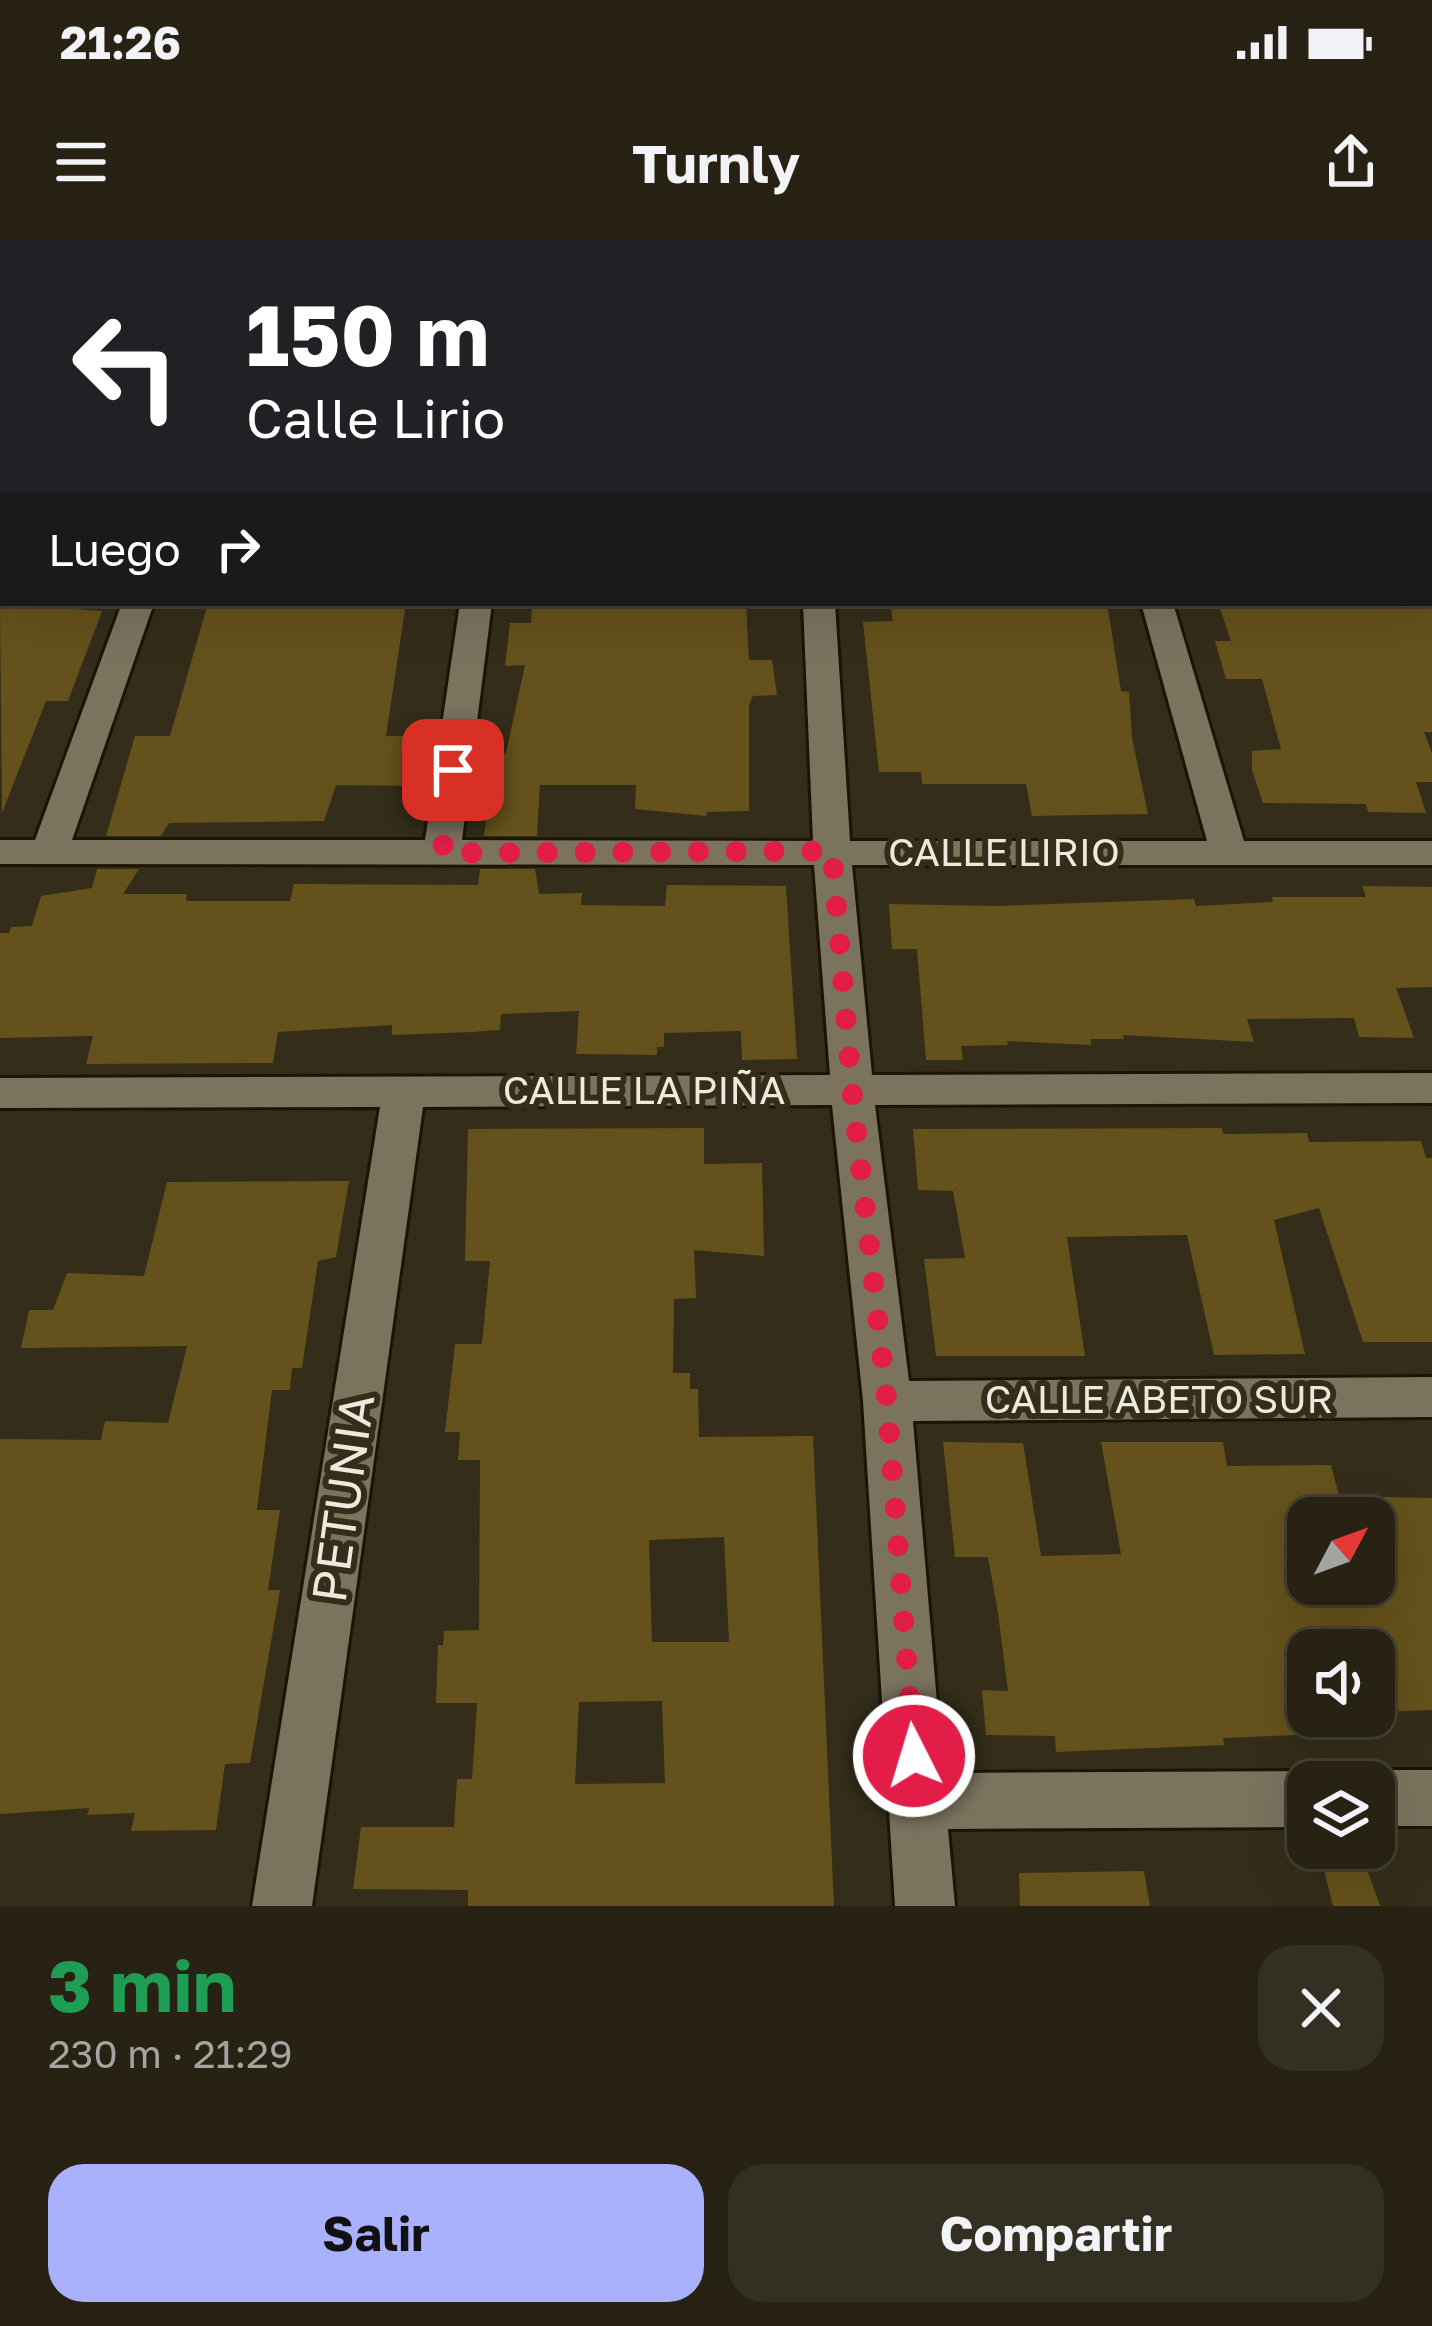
<!DOCTYPE html>
<html lang="es">
<meta charset="utf-8">
<style>
:root{--surface:#272214;--page:#332f22;--text:#f1f3f6;--muted:#a4a4a0;--line:#433f34;--accent:#a9b0fc}
body{margin:0;font-family:"Golos Text",sans-serif;background:var(--page);color:var(--text);height:100vh;display:flex;flex-direction:column;font-size:45px;white-space:nowrap}
*{box-sizing:border-box;margin:0}
p{font-size:39px;color:var(--muted)}
.icon{flex:none;width:66px;height:66px;fill:none;stroke:currentColor;stroke-width:2;stroke-linecap:round;stroke-linejoin:round}
.map{position:relative;height:1666px;overflow:hidden}
.side{display:flex;flex-direction:column;background:var(--surface);flex:1}
.side>*{flex:none}
.guide{position:absolute;left:0px;top:0px;width:1434px;height:366px;box-shadow:0 12px 48px #0002,0 0 0 3px var(--line);background:#202124;color:#fff;overflow:hidden}
.needle{width:78px;rotate:49deg}
.tools{position:absolute;left:1287px;top:1257px;display:grid;gap:24px}
.tools a{display:grid;place-items:center;width:108px;height:108px;border-radius:24px;background:var(--surface);box-shadow:0 12px 48px #0002,0 0 0 3px var(--line);font-size:60px}
.pin{position:absolute;display:grid;place-items:center;width:102px;height:102px;color:#fff;margin:-51px;border-radius:24px;box-shadow:0 6px 18px #0006}
.me{position:absolute;width:132px;margin:-66px;rotate:355deg;stroke-linejoin:round;filter:drop-shadow(0 0 9px #0008)}
.turn{display:flex;align-items:center;gap:42px;height:252px;padding:0 48px;font-size:54px}
.turn .icon{width:156px;height:156px;stroke-width:2.5}
.turn b{display:block;font-size:84px;line-height:102px}
.then{display:flex;align-items:center;height:114px;padding:0 48px;background:#0003;gap:24px;font-size:45px}
.round{display:grid;place-items:center;flex:none;width:126px;height:126px;border-radius:36px;background:var(--page)}
.overview{display:flex;align-items:center;justify-content:space-between;height:204px;padding:0 48px}
h1{font-size:72px;font-weight:700;line-height:90px;color:#1e9e55}
.primary-button{display:flex;gap:24px;margin-top:auto;padding:24px 48px}
.primary-button a{flex:1;height:138px;border-radius:36px;background:var(--accent);color:#111;font-size:48px;font-weight:700;line-height:138px;text-align:center}
.primary-button a+a{background:var(--page);color:var(--text)}
.status{display:flex;justify-content:space-between;align-items:center;height:84px;padding:0 60px;background:var(--surface);direction:ltr}
.status svg{height:33px;fill:currentColor}
header{display:flex;justify-content:space-between;align-items:center;height:156px;padding:0 48px;background:var(--surface);font-size:54px;font-weight:700}
.map>svg:first-child{display:block}
.building{fill:#65511b;fill-rule:evenodd}
.lines{fill:none;stroke-linecap:round;stroke-linejoin:round}
.minor-casing{stroke:#1c1504;stroke-width:6}
.tertiary-casing{stroke:#1c1504;stroke-width:6}
.minor{fill:#7b735e;fill-rule:evenodd}
.tertiary{fill:#7b735e;fill-rule:evenodd}
.route{stroke:#e11d48;stroke-width:21;stroke-dasharray:0 37.8}
.labels{text-anchor:middle;stroke-width:12;stroke-linejoin:round;paint-order:stroke}
.street-label{font-size:39px;fill:#ede9dd;stroke:#342d1a}
.near-street-label{font-size:48px;fill:#ede9dd;stroke:#342d1a}
</style>
<div class="status"><b>21:26</b><svg viewBox="0 0 49 12"><path d="M0 12V9h3v3zM5 12V6h3v6zM10 12V3h3v9zM15 12V0h3v12zM26 1h20v11H26zM47 4h2v5h-2z"/></svg></div>
<header><svg class="icon" aria-label="menu" viewBox="0 0 24 24"><path d="M4 6h16M4 12h16M4 18h16"/></svg>Turnly<svg class="icon" aria-label="share" viewBox="0 0 24 24"><path d="M12 15V3M7 8l5-5 5 5M5 13v7h14v-7"/></svg></header>
<div class="map">
<svg width="1432" height="1666" viewBox="0 0 1432 1666">
<rect width="100%" height="100%" fill="#342d1a"/>
<!-- building -->
<path class="building" d="M208 363H406L386 496H422L414 546 336 545 324 581 169 583 161 596H106L135 496H170Z
M532 363H746L749 420H772L777 455 753 456 749 465V571L707 572 706 576 635 569 636 545H540L537 596H484L495 514 506 513 525 425 505 426 510 383H531Z
M890 363H1107L1121 451 1129 452 1132 498 1148 574 1032 576 1026 544H922L921 532H879L863 382 893 381Z
M1218 363H1432V492H1424L1432 513V542H1416L1426 573 1368 572 1366 564 1263 563 1252 530V511L1281 509 1262 439H1226L1215 401H1231Z
M0 364 102 371 68 461H46L2 573Z
M97 629H139L123 654H187L186 661H290L294 644 478 645 480 629H535L539 654 582 653 581 665 665 666 667 645 786 646 797 819 742 820 741 791 664 793V807H657V815L576 814 579 771 501 774 500 790 472 792 392 795V785L278 792 273 823 86 824 93 796 0 798V693H9L11 687 32 686 41 656 92 648Z
M1362 646 1432 647V747L1396 748 1414 798 1359 797 1354 778 1247 779 1254 802 1123 795 1124 799H1091V805L1007 801 1008 805 961 806 963 820H926L917 709H892L889 664 997 666 1194 659 1196 666 1273 662 1272 657H1366Z
M704 888V924L762 923 764 1016 694 1010 696 1058 674 1059 673 1133H690V1149H698L699 1197 813 1196 834 1666H468V1650L353 1649 361 1587H454L457 1539H472L477 1463H436L438 1405H443L444 1391 479 1390 480 1220H458L460 1192H445L455 1104H482L490 1021H465L468 889ZM724 1297 729 1402H652L649 1300ZM662 1461 665 1543 575 1544 579 1462Z
M1222 888 1223 894 1307 893 1309 902 1421 901 1426 918H1432V1102H1363L1319 968 1274 980 1305 1114 1214 1115 1187 995 1067 997 1085 1116H936L924 1019 965 1018 953 951 918 950 913 889Z
M349 941 336 1017 318 1021 302 1128H292L290 1150H272L257 1270H280L268 1350H280L250 1523 225 1524 216 1590 131 1591 135 1573 87 1575 89 1568 0 1574V1199L101 1200 105 1181 168 1183 187 1106 21 1108 29 1070H53L67 1033 144 1036 167 942Z
M943 1202 1023 1203 1041 1316 1121 1314 1101 1202H1223L1227 1226 1331 1225 1339 1256 1432 1258V1470L1374 1472V1410H1308V1476H1320L1322 1494 1223 1498 1224 1505 1056 1512 1055 1496 986 1495 982 1450 1008 1451 998 1373 988 1317H955ZM1308 1278H1374V1344H1308Z
M1367 1629 1380 1666H1333L1324 1630Z
M1144 1631 1150 1666H1020L1019 1633Z"/>
<g class="lines">
<defs>
<path id="minor" d="M780 0H804L806 3H780Z
M1039 0H1063L1065 3H1039Z
M1299 0H1323L1326 3H1300Z
M3 5V25L0 26V6Z
M1431 229H1432V249H1431Z
M122 363H154L72 600H425L460 363H492L462 600 813 601 803 363H835L850 601H1207L1141 363H1173L1244 601H1432V625H852L872 835 1432 833V863L875 865 909 1141 1432 1137V1177L913 1181 943 1533 1308 1531 1329 1542H1308V1587L948 1589 955 1666H895L863 1161 832 865 423 867 312 1666H252L380 867 0 868V838L830 835 814 625 0 624V600H35Z
M1374 1530H1432V1586H1374V1542H1352Z"/>
<path id="tertiary" d="M1431 91H1432V111H1431Z
M0 127H3V149H0Z"/>
</defs>
<!-- minor casing -->
<use href="#minor" class="minor-casing"/>
<!-- tertiary casing -->
<use href="#tertiary" class="tertiary-casing"/>
<!-- minor -->
<use href="#minor" class="minor"/>
<!-- tertiary -->
<use href="#tertiary" class="tertiary"/>
</g>
<g class="lines">
<!-- route -->
<path class="route" d="M453 530 442 613 832 611 852 851 887 1161 914 1516"/>
</g>
<g class="labels">
<!-- street labels -->
<g class="street-label">
<text x="1004" y="626">CALLE LIRIO</text>
<text x="644" y="864">CALLE LA PIÑA</text>
<text x="1159" y="1173">CALLE ABETO SUR</text>
</g>
<!-- near-street labels -->
<g class="near-street-label">
<text transform="translate(343 1258) rotate(-82)" y="17">PETUNIA</text>
</g>
</g>
</svg>
<div class="tools">
<a><svg class="needle" viewBox="-14 -14 28 28"><path d="M0-13l5 13h-10z" fill="#e53935"/><path d="M0 13l5-13h-10z" fill="#a4a4a0"/></svg></a>
<a><svg class="icon" aria-label="sound" viewBox="0 0 24 24"><path d="M4 9h4l5-4v14l-5-4H4zM17 9q2 3 0 6"/></svg></a>
<a><svg class="icon" aria-label="layers" viewBox="0 0 24 24"><path d="M12 4l9 5-9 5-9-5zM3 14l9 5 9-5"/></svg></a>
</div>
<div class="pin" style="left:453px;top:530px;background:#d93025"><svg class="icon" aria-label="arrive" viewBox="0 0 24 24"><path d="M6 21V4h12l-3 4 3 4H6"/></svg></div>
<svg class="me" style="left:914px;top:1516px" viewBox="-20 -20 40 40"><circle r="17" fill="#e11d48" stroke="#fff" stroke-width="3"/><path d="M0-11L8 9 0 5-8 9z" fill="#fff"/></svg>
<div class="guide">
<div class="turn"><svg class="icon" aria-label="left" viewBox="0 0 24 24"><path d="M17 20v-9H6M10 6l-5 5 5 5"/></svg><div><b>150 m</b>Calle Lirio</div></div>
<div class="then">Luego<svg class="icon" aria-label="right" viewBox="0 0 24 24"><path d="M7 20v-9h11M14 6l5 5-5 5"/></svg></div>
</div>
</div>
<section class="side">
<div class="overview"><div><h1>3 min</h1><p>230 m · 21:29</p></div><a class="round"><svg class="icon" aria-label="close" viewBox="0 0 24 24"><path d="M6 6l12 12M18 6L6 18"/></svg></a></div>
<div class="primary-button"><a>Salir</a><a>Compartir</a></div>
</section>
